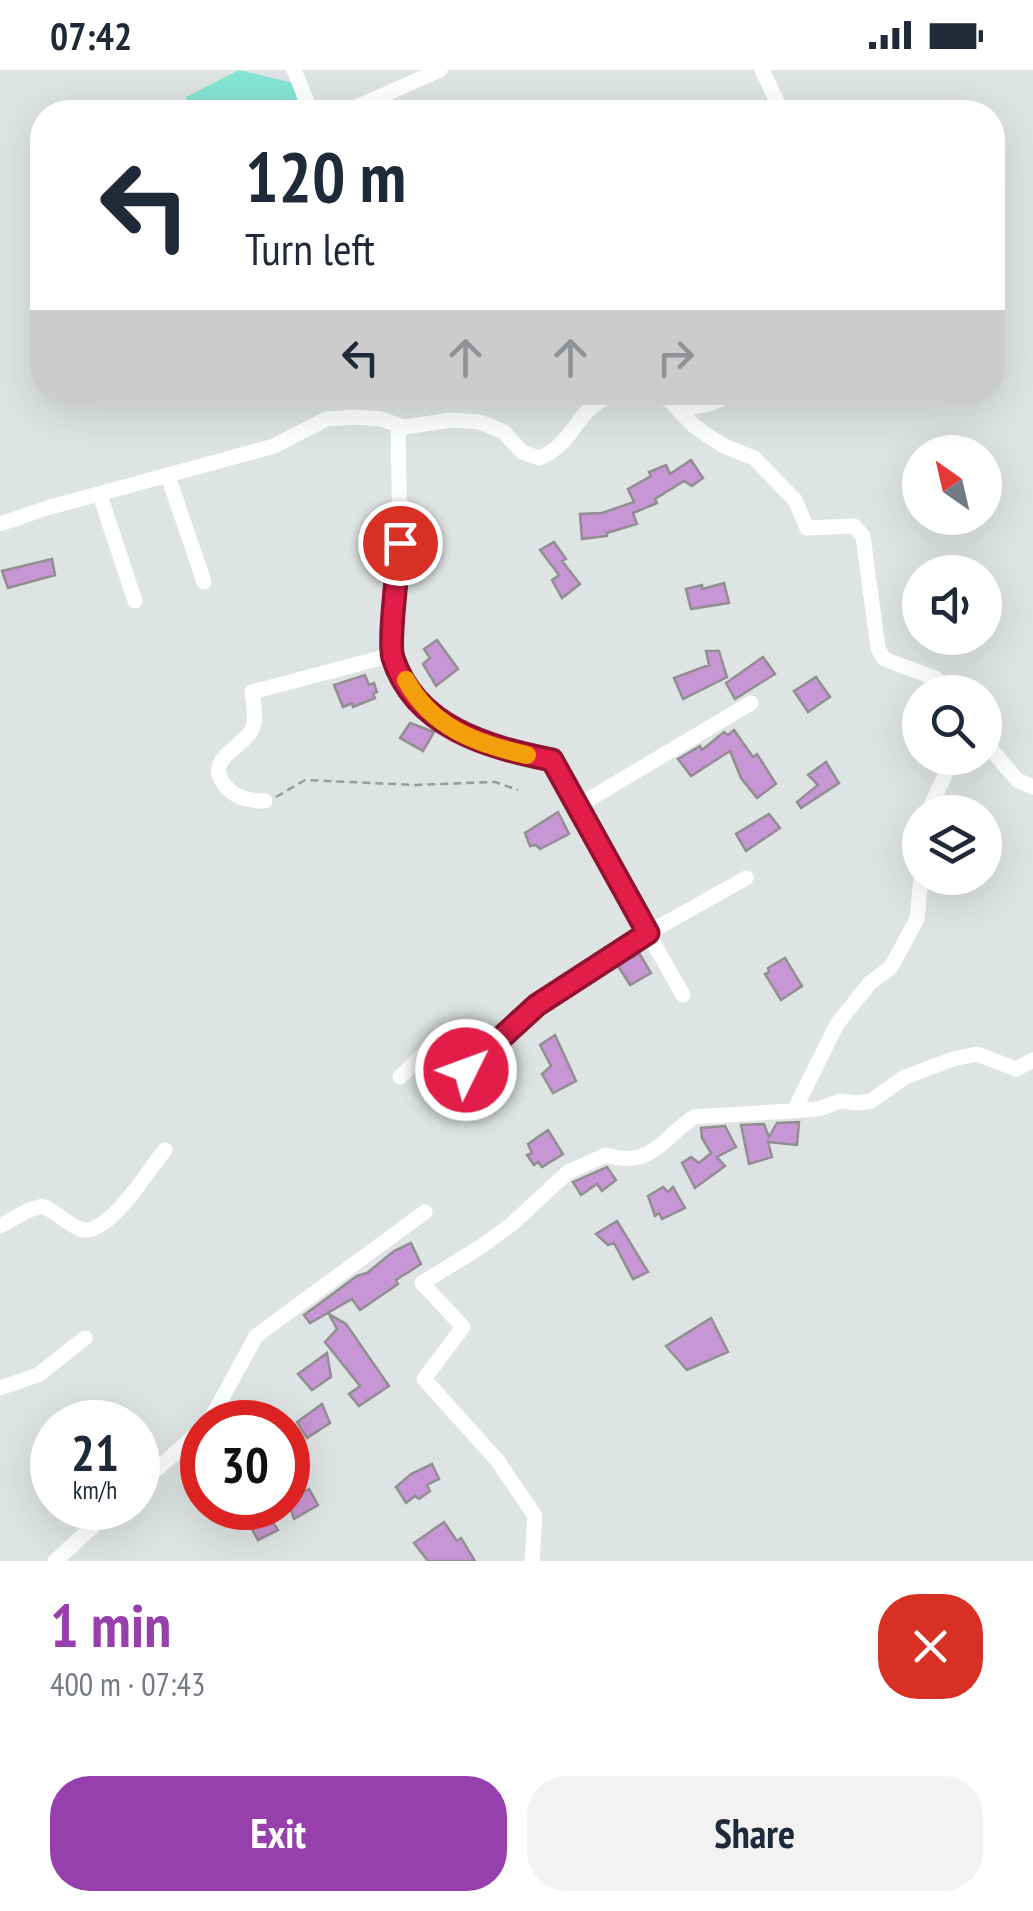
<!DOCTYPE html>
<meta charset="utf-8">
<style>
:root{--surface:#fff;--page:#f2f2f3;--text:#1f2937;--muted:#747a83;--accent:#9740ad}
body{margin:0;font-family:"PT Sans Narrow",sans-serif;background:var(--page);color:var(--text);height:100vh;display:flex;flex-direction:column;font-size:38px;white-space:nowrap}
*{box-sizing:border-box;margin:0}
p{font-size:32px;color:var(--muted)}
.icon{flex:none;width:55px;height:55px;fill:none;stroke:currentColor;stroke-width:2;stroke-linecap:round;stroke-linejoin:round}
.map{position:relative;height:1491px;overflow:hidden}
.side{display:flex;flex-direction:column;background:var(--surface);flex:1}
.side>*{flex:none}
.hud{position:absolute;left:30px;top:30px;width:975px;height:305px;border-radius:40px;box-shadow:0 10px 40px #0002;background:#fff;color:var(--text);overflow:hidden}
.needle{width:65px;rotate:326deg}
.tools{position:absolute;left:902px;top:365px;display:grid;gap:20px}
.tools a{display:grid;place-items:center;width:100px;height:100px;border-radius:50%;background:var(--surface);box-shadow:0 10px 40px #0002;font-size:50px}
.speed{position:absolute;left:30px;top:1330px;display:flex;gap:20px;font-size:50px;font-weight:700;text-align:center}
.speed>*{display:grid;place-content:center;width:130px;height:130px;border-radius:50%;background:var(--surface);box-shadow:0 10px 40px #0002;line-height:1}
.speed small{font-size:25px;font-weight:400}
.speed .limit{border:15px solid #d22;background:#fff;color:#111}
.pin{position:absolute;display:grid;place-items:center;width:85px;height:85px;color:#fff;margin:-42px;border:5px solid #fff;border-radius:50%;box-shadow:0 2px 10px #0007}
.me{position:absolute;width:110px;margin:-55px;rotate:48deg;stroke-linejoin:round;filter:drop-shadow(0 0 8px #0008)}
.turn{display:flex;align-items:center;gap:35px;height:210px;padding:0 50px;font-size:45px}
.turn .icon{width:130px;height:130px;stroke-width:2.5}
.turn b{display:block;font-size:70px;line-height:85px}
.lanes{display:flex;align-items:center;height:95px;padding:0 50px;background:#0003;justify-content:center;gap:50px;direction:ltr}
.lanes .off{opacity:.35}
.round{display:grid;place-items:center;flex:none;width:105px;height:105px;border-radius:40px;background:var(--page)}
.summary{display:flex;align-items:center;justify-content:space-between;height:170px;padding:0 50px}
h1{font-size:60px;font-weight:700;line-height:75px;color:var(--accent)}
.primary-button{display:flex;gap:20px;margin-top:auto;padding:20px 50px}
.primary-button a{flex:1;height:115px;border-radius:40px;background:var(--accent);color:#fff;font-size:40px;font-weight:700;line-height:115px;text-align:center}
.primary-button a+a{background:var(--page);color:var(--text)}
.status{display:flex;justify-content:space-between;align-items:center;height:70px;padding:0 50px;background:var(--surface);direction:ltr}
.status svg{height:28px;fill:currentColor}
.map>svg:first-child{display:block}
.green{fill:#85e4d2}
.building{fill:#c796d4;stroke:#928e92;stroke-width:2.5}
.lines{fill:none;stroke-linecap:round;stroke-linejoin:round}
.path{stroke:#989d9c;stroke-width:2.5;stroke-dasharray:8 5;stroke-linecap:butt}
.minor{stroke:#fff;stroke-width:15}
.route-casing{stroke:#92132f;stroke-width:25}
.route{stroke:#e11d48;stroke-width:18}
.slow{stroke:#f59e0b;stroke-width:18}
</style>
<div class="status"><b>07:42</b><svg viewBox="0 0 49 12"><path d="M0 12V9h3v3zM5 12V6h3v6zM10 12V3h3v9zM15 12V0h3v12zM26 1h20v11H26zM47 4h2v5h-2z"/></svg></div>
<div class="map">
<svg width="1033" height="1491" viewBox="0 0 1033 1491">
<rect width="100%" height="100%" fill="#dee4e3"/>
<!-- green -->
<path class="green" d="M239 0 293 13 300 42H188L186 27Z"/>
<!-- building -->
<path class="building" d="M691 390 703 408 692 416 684 411 655 429 657 433 633 443 637 454 607 463V466L582 469 580 444 602 443 634 432 628 419 651 406 649 402 666 395 670 404Z
M554 472 566 489 562 491 580 514 562 528 552 510 559 505 540 480Z
M52 489 55 505 8 518 2 501Z
M724 513 729 533 691 539 686 519 702 515V519Z
M437 570 458 599 436 616 423 594 430 588 424 579Z
M706 581H719L727 607 683 629 674 608 709 595Z
M763 587 775 604 735 629 726 613Z
M365 605 369 615 374 613 377 622 373 624 375 628 353 637 352 633 343 637 334 615Z
M816 607 830 627 808 642 794 621Z
M410 653 434 662 423 681 400 668Z
M734 660 753 687 757 684 776 714 757 728 741 708 730 681 691 706 678 689 700 676 702 680 724 662 728 665Z
M826 692 839 713 801 738 797 732 818 715 808 705Z
M558 742 569 764 540 779 536 775 530 776 525 763Z
M769 744 780 758 746 781 736 764Z
M639 883 651 903 630 915 618 896Z
M785 888 802 916 781 930 765 904 769 902 768 898Z
M555 965 576 1011 553 1023 542 1004 551 996 540 975Z
M799 1052 797 1075 768 1072 772 1087 749 1094 741 1055 764 1054 769 1067 777 1053Z
M725 1056 736 1077 717 1087 725 1096 695 1118 682 1093 691 1087 699 1093 711 1083 702 1068 701 1058Z
M548 1060 563 1084 542 1097 538 1092 534 1095 527 1085 532 1083 528 1074Z
M607 1097 616 1110 602 1121 597 1114 581 1125 573 1112Z
M663 1117 668 1122 673 1117 685 1138 662 1149 659 1143 655 1146 648 1126Z
M617 1151 648 1202 633 1209 614 1173 608 1175 596 1164Z
M411 1173 421 1194 396 1210 398 1214 382 1225 360 1240 352 1229 310 1253 304 1245 357 1206 367 1203 394 1181Z
M329 1244 346 1254 389 1316 359 1336 349 1324 360 1316 325 1272 337 1259Z
M711 1248 728 1282 687 1300 666 1276Z
M327 1283 331 1307 312 1320 298 1304Z
M322 1334 330 1353 307 1368 297 1352Z
M432 1394 439 1409 427 1415 430 1421 419 1429 415 1426 406 1433 396 1417 411 1404Z
M309 1419 318 1435 294 1449 288 1431Z
M263 1438 278 1460 258 1470 247 1450Z
M444 1452 457 1471 461 1468 475 1491H428L414 1473Z"/>
<g class="lines">
<!-- path -->
<path class="path" d="M276 727 305 710 416 715 495 712 518 720"/>
<!-- minor -->
<path class="minor" d="M294 0 311 42
M762 0 782 42
M345 42 440 0
M655 322C688 345 702 338 737 322
M674 335 694 356 722 375 754 388 795 430 807 458 854 456 863 466 878 578 884 589 935 608 952 622
M168 406 204 512
M100 425 135 531
M0 454 47 438 274 376 326 349 356 347 381 349 404 357 452 350 480 352 504 362 522 382 539 388C581 371 571 334 624 322
M392 585C400 601 408 620 419 633 449 670 508 681 552 690L576 737
M985 672 1017 710 1033 717
M265 731C251 731 238 729 228 719 198 687 249 678 254 654 256 645 253 631 252 622L392 585 400 473 398 355
M928 742 953 688
M920 776V797
M683 925 576 737 751 633
M400 1007 430 978 440 973 466 1000 537 935 648 863 746 808
M795 1039 837 954 870 913 891 897 917 849 921 808
M0 1156 27 1141 42 1136C56 1141 72 1158 83 1160 111 1163 147 1101 165 1080
M0 1318 38 1305 85 1268
M209 1352 256 1266 425 1142
M138 1416 202 1359
M55 1491 113 1438
M532 1491 535 1446 497 1390 424 1309 463 1257 422 1213 479 1178 512 1154 568 1102 606 1085C652 1099 662 1068 694 1047L791 1041 819 1039 840 1031 858 1033 871 1031 905 1007 953 989 977 984 1016 999 1033 990"/>
</g>
<g class="lines">
<defs>
<path id="route" d="M400 473C398 495 388 572 393 588 416 658 488 677 552 690L648 863 537 935 466 1000"/>
</defs>
<!-- route casing -->
<use href="#route" class="route-casing"/>
<!-- route -->
<use href="#route" class="route"/>
<!-- slow -->
<path class="slow" d="M406 610C432 658 477 674 527 685"/>
</g>
</svg>
<div class="tools">
<a><svg class="needle" viewBox="-14 -14 28 28"><path d="M0-13l5 13h-10z" fill="#e53935"/><path d="M0 13l5-13h-10z" fill="#747a83"/></svg></a>
<a><svg class="icon" aria-label="sound" viewBox="0 0 24 24"><path d="M4 9h4l5-4v14l-5-4H4zM17 9q2 3 0 6"/></svg></a>
<a><svg class="icon" aria-label="search" viewBox="0 0 24 24"><circle cx="10" cy="10" r="6"/><path d="M15 15l6 6"/></svg></a>
<a><svg class="icon" aria-label="layers" viewBox="0 0 24 24"><path d="M12 4l9 5-9 5-9-5zM3 14l9 5 9-5"/></svg></a>
</div>
<div class="speed"><div>21<small>km/h</small></div><div class="limit">30</div></div>
<div class="pin" style="left:400px;top:473px;background:#d93025"><svg class="icon" aria-label="arrive" viewBox="0 0 24 24"><path d="M6 21V4h12l-3 4 3 4H6"/></svg></div>
<svg class="me" style="left:466px;top:1000px" viewBox="-20 -20 40 40"><circle r="17" fill="#e11d48" stroke="#fff" stroke-width="3"/><path d="M0-11L8 9 0 5-8 9z" fill="#fff"/></svg>
<div class="hud">
<div class="turn"><svg class="icon" aria-label="left" viewBox="0 0 24 24"><path d="M17 20v-9H6M10 6l-5 5 5 5"/></svg><div><b>120 m</b>Turn left</div></div>
<div class="lanes"><svg class="icon" aria-label="left" viewBox="0 0 24 24"><path d="M17 20v-9H6M10 6l-5 5 5 5"/></svg><svg class="icon off" aria-label="ahead" viewBox="0 0 24 24"><path d="M12 20V5M6 11l6-6 6 6"/></svg><svg class="icon off" aria-label="ahead" viewBox="0 0 24 24"><path d="M12 20V5M6 11l6-6 6 6"/></svg><svg class="icon off" aria-label="right" viewBox="0 0 24 24"><path d="M7 20v-9h11M14 6l5 5-5 5"/></svg></div>
</div>
</div>
<section class="side">
<div class="summary"><div><h1>1 min</h1><p>400 m · 07:43</p></div><a class="round" style="background:#d93025;color:#fff"><svg class="icon" aria-label="close" viewBox="0 0 24 24"><path d="M6 6l12 12M18 6L6 18"/></svg></a></div>
<div class="primary-button"><a>Exit</a><a>Share</a></div>
</section>
